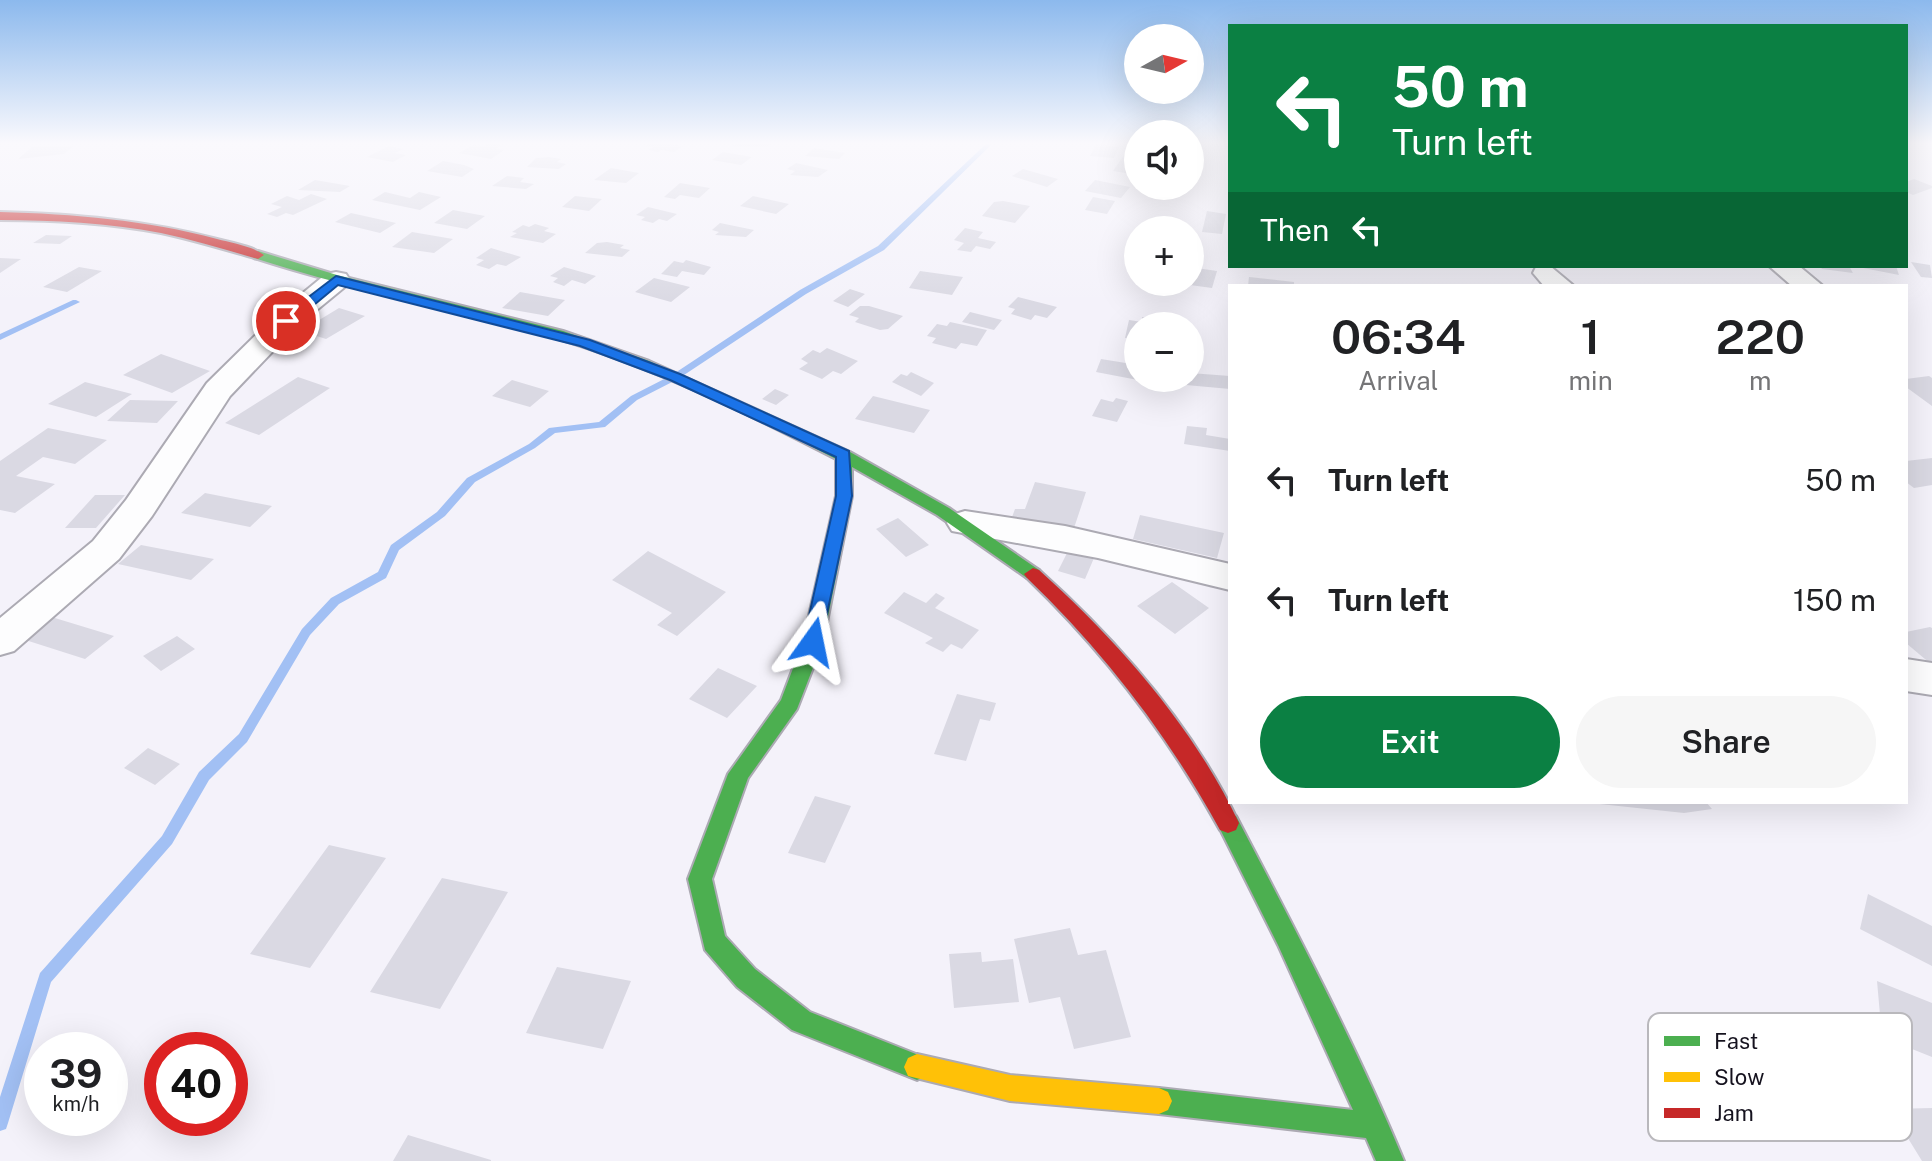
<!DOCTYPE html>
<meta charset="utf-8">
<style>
:root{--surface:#fff;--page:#f6f6f6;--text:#202124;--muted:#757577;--accent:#0b8043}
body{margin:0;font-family:"Public Sans",sans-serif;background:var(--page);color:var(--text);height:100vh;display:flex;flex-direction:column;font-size:30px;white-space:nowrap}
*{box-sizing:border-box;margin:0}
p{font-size:26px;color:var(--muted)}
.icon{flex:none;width:44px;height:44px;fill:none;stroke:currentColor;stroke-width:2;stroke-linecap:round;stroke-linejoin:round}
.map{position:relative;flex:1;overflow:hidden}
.panel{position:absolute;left:1228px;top:284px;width:680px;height:520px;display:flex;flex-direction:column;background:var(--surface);border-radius:0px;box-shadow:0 8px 32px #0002}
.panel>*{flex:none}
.banner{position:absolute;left:1228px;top:24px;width:680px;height:244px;border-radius:0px;box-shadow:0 8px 32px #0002;background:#0b8043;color:#fff;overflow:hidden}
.needle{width:52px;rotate:82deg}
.buttons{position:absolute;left:1124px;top:24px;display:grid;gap:16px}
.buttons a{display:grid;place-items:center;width:80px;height:80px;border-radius:50%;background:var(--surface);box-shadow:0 8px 32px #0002;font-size:40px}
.speed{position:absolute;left:24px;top:1032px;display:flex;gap:16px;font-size:40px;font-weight:700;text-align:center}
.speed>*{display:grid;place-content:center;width:104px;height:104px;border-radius:50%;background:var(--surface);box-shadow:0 8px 32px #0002;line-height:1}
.speed small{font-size:20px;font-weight:400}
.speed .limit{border:12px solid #d22;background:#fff;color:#111}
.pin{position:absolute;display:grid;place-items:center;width:68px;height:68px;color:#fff;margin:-34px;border:4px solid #fff;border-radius:50%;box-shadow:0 2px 8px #0007}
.me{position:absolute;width:88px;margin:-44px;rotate:12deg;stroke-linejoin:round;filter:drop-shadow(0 0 6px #0008)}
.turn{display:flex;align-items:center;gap:28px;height:168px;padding:0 32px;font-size:36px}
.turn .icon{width:104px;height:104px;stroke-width:2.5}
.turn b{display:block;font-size:56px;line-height:68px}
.then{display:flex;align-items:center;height:76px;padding:0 32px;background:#0003;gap:16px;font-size:30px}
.eta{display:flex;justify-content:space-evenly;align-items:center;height:136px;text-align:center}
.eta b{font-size:48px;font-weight:600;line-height:56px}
.cta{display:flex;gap:16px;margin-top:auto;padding:16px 32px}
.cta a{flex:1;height:92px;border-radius:48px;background:var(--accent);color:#fff;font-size:32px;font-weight:600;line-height:92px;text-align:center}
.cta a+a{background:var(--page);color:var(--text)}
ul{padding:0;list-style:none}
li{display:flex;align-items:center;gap:24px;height:120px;padding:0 32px}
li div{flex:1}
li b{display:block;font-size:30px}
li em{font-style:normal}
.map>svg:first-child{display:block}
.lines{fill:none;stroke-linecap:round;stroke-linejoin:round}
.stream{fill:#a2c0f4;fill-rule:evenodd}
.building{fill:#dad9e3}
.street-casing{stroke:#acaab3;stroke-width:4}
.fast-casing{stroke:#acaab3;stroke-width:4}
.slow-casing{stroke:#acaab3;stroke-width:4}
.jam-casing{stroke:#acaab3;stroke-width:4}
.street{fill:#fdfdfe;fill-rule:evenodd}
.fast{fill:#4caf50;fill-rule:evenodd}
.slow{fill:#ffc107;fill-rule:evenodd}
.jam{fill:#c62828;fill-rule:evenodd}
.route{fill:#1a73e8;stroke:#114b97;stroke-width:2}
.key{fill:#fff;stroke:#b9b8bc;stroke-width:2}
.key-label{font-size:22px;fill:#15121e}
</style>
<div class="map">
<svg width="1932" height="1161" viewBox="0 0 1932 1161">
<rect width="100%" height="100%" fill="#f4f2fa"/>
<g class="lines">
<!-- stream -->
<path class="stream" d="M988 142H994L884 250 806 294 678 379 637 400 605 427 555 433 535 448 475 482 445 516 399 550 386 578 339 604 310 635 247 742 209 780 172 844 51 982 8 1123 6 1129 0 1131V1097L40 973 162 836 199 772 239 734 302 629 331 598 378 572 391 545 437 512 467 478 529 444 549 428 599 422 631 396 672 375 800 290 878 246Z
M73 300H76L80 302 0 340V334Z"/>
</g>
<!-- building -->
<path class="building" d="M490 142 503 145 496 149 504 150 491 159 459 153 473 145 484 146Z
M652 142H659L683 146 674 152 661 150 658 152 649 150 653 147 646 146Z
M738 142H766L773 143 767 147 733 146Z
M1096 144 1119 147 1114 158 1090 156Z
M73 146 64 154 18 159 32 147Z
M389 146 403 149 395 153 406 155 393 162 367 157Z
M814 148 845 153 839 159 805 156Z
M723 152 752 157 741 165 712 160Z
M1124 155 1138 157V175L1113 171Z
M549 157 561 159 557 162 566 164 559 169 527 167 536 158Z
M443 161 464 165 474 169 462 177 427 171Z
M796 163 828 170 818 177 790 175 795 171 787 169Z
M611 168 639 173 626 183 594 180Z
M1023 169 1058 179 1047 187 1012 176Z
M507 176 524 178 520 182 534 184 526 189 492 186Z
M1914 179 1932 186V188L1913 195 1906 192V182Z
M315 180 350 186 340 192 298 190Z
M1095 180 1130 187 1121 198 1085 191Z
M680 183 710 188 699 198 680 195 675 199 664 197Z
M385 192 410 198 419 192 441 197 420 210 372 200Z
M311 194 327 199 293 215 286 213 277 217 267 214 282 207 271 204 287 196 299 200Z
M575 196 602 199 589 211 562 207Z
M753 196 789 204 776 214 740 206Z
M1093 197 1115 201 1107 214 1085 210Z
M1003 201 1030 206 1015 223 982 216 994 202Z
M648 207 677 214 667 221 659 219 653 223 641 220 645 217 636 215Z
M453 210 485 216 467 229 434 223Z
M1207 211 1226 214 1222 234 1202 232Z
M351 213 396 223 380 233 335 222Z
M720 223 754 230 746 237 715 235 719 232 712 230Z
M535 224 549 228 544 231 556 234 543 243 510 237 517 233 512 232 523 225 529 227Z
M965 228 983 232 978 238 996 242 990 249 976 246 971 252 957 250 964 243 954 240Z
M412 232 453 239 434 253 392 247Z
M46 235 72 236 60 244 33 243Z
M607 242 624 245 620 248 630 250 622 257 585 253 597 243Z
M491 248 521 257 506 266 497 264 489 269 476 265 484 260 476 258Z
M0 258 21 259 0 273Z
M686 260 711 267 704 275 682 271 677 277 661 274 674 261 683 263Z
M1911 262 1930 265 1932 278 1921 277Z
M1820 266H1849L1853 273 1822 269Z
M1858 266H1896L1899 275 1858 267Z
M79 267 102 271 67 292 43 287Z
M564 267 596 276 585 284 572 280 564 286 553 282 558 278 550 276Z
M1190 267 1217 271 1212 288 1190 285Z
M920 271 963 277 952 295 909 288Z
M1249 277 1294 282V286H1248Z
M654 278 690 287 671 302 635 292Z
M850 289 865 294 848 307 833 301Z
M520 292 565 300 548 316 502 308Z
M1018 297 1057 307 1047 318 1035 315 1031 320 1011 314 1015 309 1008 307Z
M860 306H869L903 316 888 329 880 330 855 322 859 318 849 315Z
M339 308 365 316 326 339 301 331Z
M970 312 1002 320 994 330 962 322Z
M1142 317 1163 320 1162 326H1138V339L1125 338 1129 320 1142 322Z
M950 322 987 330 977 346 961 343 956 349 932 343 936 338 927 336 937 324 947 326Z
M827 348 858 361 841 374 833 371 822 379 799 369 808 363 801 359 813 350 820 353Z
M161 354 210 371 172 393 123 375Z
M1101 359 1138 365V380L1096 372Z
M911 372 934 383 921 396 892 382 901 374 907 376Z
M1190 373 1230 376V389L1186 385Z
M1929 376 1932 378V406L1906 387V379Z
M298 377 330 388 259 435 225 423Z
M512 380 549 391 530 407 492 396Z
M85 382 132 394 96 417 48 404Z
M775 389 789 395 776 405 762 399Z
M873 396 930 410 914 433 855 419Z
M1116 398 1128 401 1117 422 1092 416 1101 399 1113 402Z
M130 400 178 401 157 423 107 421Z
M1187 426 1207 428 1206 435 1230 439V451L1184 444Z
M48 428 107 440 75 464 43 457 16 476 55 484 15 513 0 510V461Z
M1932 458V485L1914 488 1906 482V461Z
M1035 482 1086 492 1073 531 1008 528 1015 509H1025Z
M205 493 272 506 250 527 181 513Z
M95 495H125L96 528H65Z
M1140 515 1224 533 1217 558 1133 539Z
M898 518 929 545 906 557 876 529Z
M141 545 214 559 191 580 118 564Z
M648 551 726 592 677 636 657 625 672 613 612 580Z
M1068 551 1094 558 1085 579 1058 571Z
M1172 582 1209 608 1175 634 1137 606Z
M904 592 926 603 936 593 945 598 935 608 979 630 962 649 951 644 943 652 925 643 933 638 884 613Z
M45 615 114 636 85 659 16 637Z
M1930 627 1932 628V665L1906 643V632Z
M177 636 195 649 161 671 143 656Z
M718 668 757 686 727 718 689 699Z
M957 694 996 703 990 721 980 719 966 761 934 754Z
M148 748 180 764 155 785 124 768Z
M815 796 851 806 825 863 788 853Z
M1581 802H1706L1712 809 1684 813Z
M329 845 386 858 310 968 250 954Z
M442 878 508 892 440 1009 370 992Z
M1868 894 1932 926V966L1860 929Z
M1070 928 1078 955 1106 950 1131 1037 1074 1049 1060 997 1029 1003 1014 939Z
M981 952 982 962 1013 959 1019 1002 954 1008 949 954Z
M557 967 631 981 603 1049 526 1033Z
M1877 981 1932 1003V1057L1882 1037Z
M1932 1108V1161H1922L1890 1109Z
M408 1135 491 1160V1161H393Z"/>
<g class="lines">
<defs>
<path id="street" d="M1550 266 1574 286H1544L1533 273 1536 267Z
M1769 266H1799L1823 286H1792Z
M336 272 346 274 350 280 346 286 296 327 230 396 152 516 119 559 14 651 0 655V618L93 541 126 500 207 383 276 315 326 274Z
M965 511 1065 526 1230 564V590L1098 558 952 531 947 523 952 515Z
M1906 659 1932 663V695L1906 691Z"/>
<path id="fast" d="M258 251 337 275 563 331 649 361 850 452 949 508 1039 570 1042 574 1039 578H1027L937 515 852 467V496L823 642 797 709 748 778 712 879 725 936 755 969 810 1012 926 1058 930 1067 926 1076 917 1080 792 1030 737 987 705 950 688 879 728 774 781 700 803 642 836 496V459C745 412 651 366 552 337 453 308 352 290 254 258L252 255Z
M1228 813 1236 816C1295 929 1356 1045 1404 1161H1376L1366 1138 1159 1114 1150 1110 1146 1101 1150 1092 1159 1088 1353 1110 1278 945 1217 823 1220 816Z"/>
<path id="slow" d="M917 1054 1010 1075 1159 1088 1168 1092 1172 1101 1168 1110 1159 1114 1010 1101 908 1076 904 1067 908 1058Z"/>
<path id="jam" d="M0 212C74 214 146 220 217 239 232 243 252 246 264 255L258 259C226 250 194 240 161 233 108 223 54 220 0 220Z
M1033 568 1039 570C1118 641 1193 726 1239 823L1236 830 1228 833 1220 830C1168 735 1105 653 1027 578L1024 574Z"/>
</defs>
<!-- street casing -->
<use href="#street" class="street-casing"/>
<!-- fast casing -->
<use href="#fast" class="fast-casing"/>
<!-- slow casing -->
<use href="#slow" class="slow-casing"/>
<!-- jam casing -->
<use href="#jam" class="jam-casing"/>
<!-- street -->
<use href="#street" class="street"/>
<!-- fast -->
<use href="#fast" class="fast"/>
<!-- slow -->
<use href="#slow" class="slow"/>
<!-- jam -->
<use href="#jam" class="jam"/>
</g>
<!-- sky -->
<linearGradient id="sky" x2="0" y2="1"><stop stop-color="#8cb9ed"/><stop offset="0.47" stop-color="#faf9fd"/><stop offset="1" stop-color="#faf9fd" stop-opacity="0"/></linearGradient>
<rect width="1932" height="304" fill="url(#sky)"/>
<!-- route -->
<path class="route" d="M336 276 590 340 680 374 849 451 852 496 820 647H806L803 642 836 496V457L670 380 580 346 338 285 291 324H281V318Z"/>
<!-- legend -->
<rect x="1648" y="1013" width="264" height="128" rx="12" class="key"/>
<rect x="1664" y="1036" width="36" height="10" fill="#4caf50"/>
<rect x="1664" y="1072" width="36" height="10" fill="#ffc107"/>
<rect x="1664" y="1108" width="36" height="10" fill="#c62828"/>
<g class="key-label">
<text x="1714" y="1049">Fast</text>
<text x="1714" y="1085">Slow</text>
<text x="1714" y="1121">Jam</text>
</g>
</svg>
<div class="buttons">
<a><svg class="needle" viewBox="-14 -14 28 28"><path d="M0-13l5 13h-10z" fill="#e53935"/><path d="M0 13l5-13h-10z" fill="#757577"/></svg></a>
<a><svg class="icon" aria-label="sound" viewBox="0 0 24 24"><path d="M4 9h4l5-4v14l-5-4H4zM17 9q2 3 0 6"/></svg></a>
<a>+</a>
<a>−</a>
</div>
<div class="speed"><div>39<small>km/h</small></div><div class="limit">40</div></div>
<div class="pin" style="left:286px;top:321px;background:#d93025"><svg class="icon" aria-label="arrive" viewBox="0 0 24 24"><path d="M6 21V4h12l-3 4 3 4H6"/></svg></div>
<svg class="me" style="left:813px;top:642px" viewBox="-20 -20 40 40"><path d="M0-17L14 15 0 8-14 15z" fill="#1a73e8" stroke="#fff" stroke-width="4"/></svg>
<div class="banner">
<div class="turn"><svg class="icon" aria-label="left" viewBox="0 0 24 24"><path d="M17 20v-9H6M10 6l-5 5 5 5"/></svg><div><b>50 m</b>Turn left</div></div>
<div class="then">Then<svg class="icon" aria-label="left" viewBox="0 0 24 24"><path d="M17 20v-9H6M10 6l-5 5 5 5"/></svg></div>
</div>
<section class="panel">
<div class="eta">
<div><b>06:34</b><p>Arrival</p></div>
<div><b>1</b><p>min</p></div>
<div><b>220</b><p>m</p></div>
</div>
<ul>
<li><svg class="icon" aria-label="left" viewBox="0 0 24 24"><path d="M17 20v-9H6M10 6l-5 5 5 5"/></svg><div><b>Turn left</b></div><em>50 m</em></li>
<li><svg class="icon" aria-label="left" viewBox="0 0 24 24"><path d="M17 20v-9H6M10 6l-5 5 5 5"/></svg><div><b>Turn left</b></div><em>150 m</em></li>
</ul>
<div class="cta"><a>Exit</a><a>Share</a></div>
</section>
</div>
